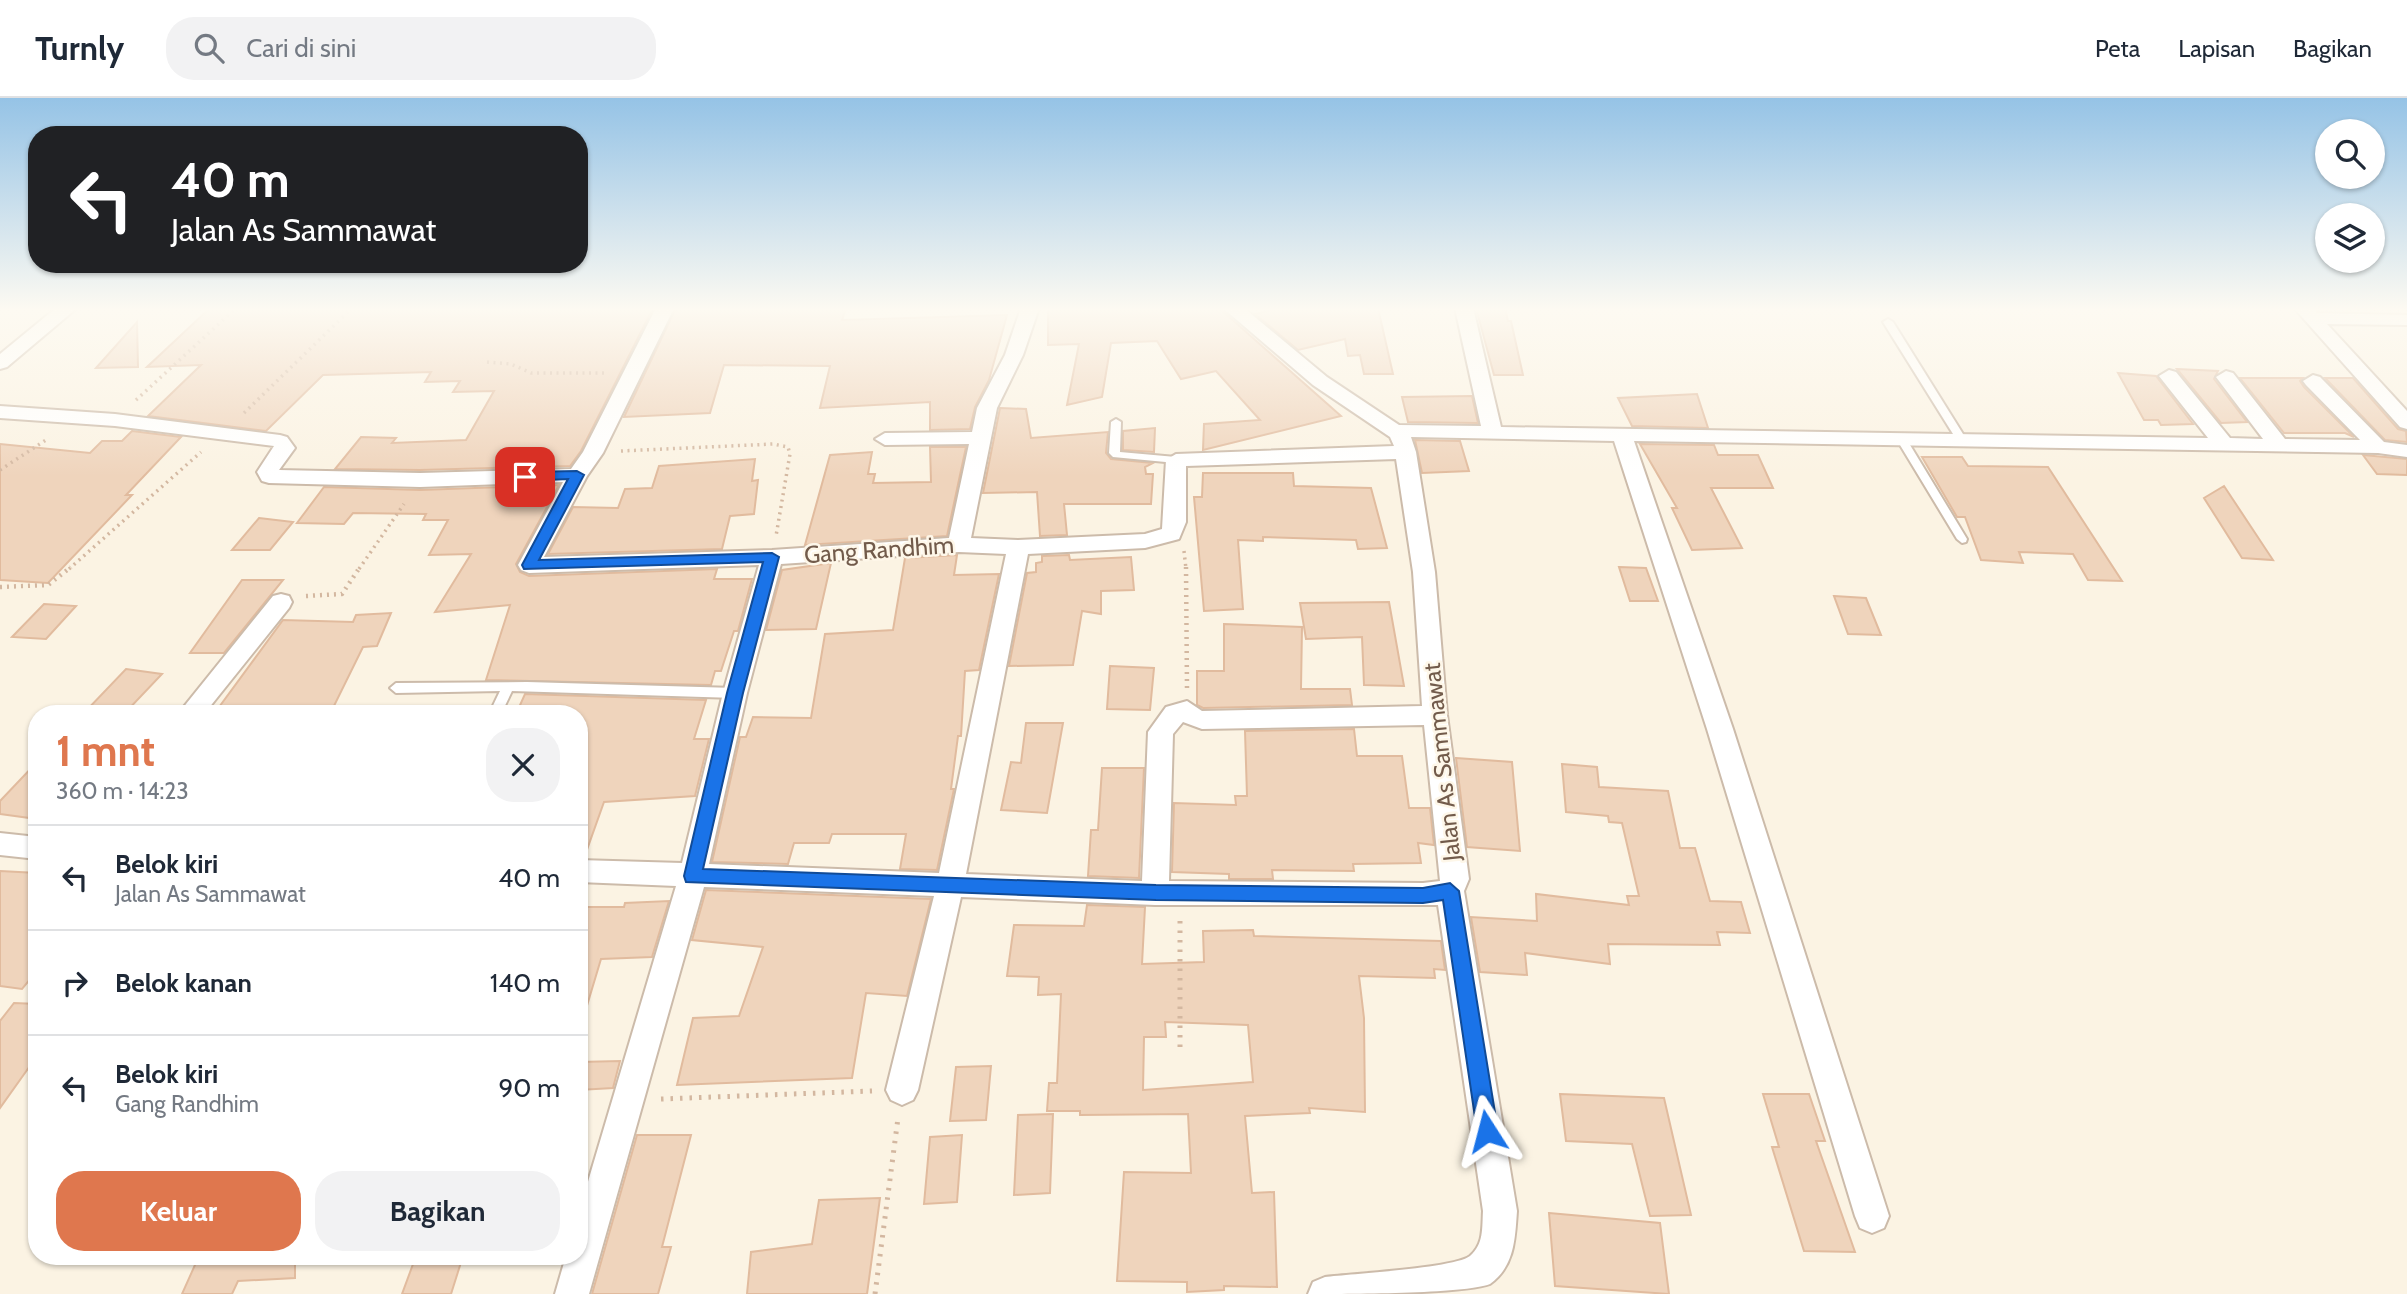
<!DOCTYPE html>
<html lang="id">
<meta charset="utf-8">
<style>
:root{--surface:#fff;--page:#f2f2f3;--text:#1f2937;--muted:#747a83;--line:#e0e1e3;--accent:#df774e}
body{margin:0;font-family:Cabin,sans-serif;background:var(--page);color:var(--text);height:100vh;display:flex;flex-direction:column;font-size:26px;white-space:nowrap}
*{box-sizing:border-box;margin:0}
p{font-size:23px;color:var(--muted)}
.icon{flex:none;width:38px;height:38px;fill:none;stroke:currentColor;stroke-width:2;stroke-linecap:round;stroke-linejoin:round}
.map{position:relative;flex:1;overflow:hidden}
.drawer{position:absolute;left:28px;top:607px;width:560px;height:560px;display:flex;flex-direction:column;background:var(--surface);border-radius:28px;box-shadow:0 2px 5px #0004}
.drawer>*{flex:none}
.banner{position:absolute;left:28px;top:28px;width:560px;height:147px;border-radius:28px;box-shadow:0 2px 5px #0004;background:#202124;color:#fff;overflow:hidden}
.controls{position:absolute;left:2315px;top:21px;display:grid;gap:14px}
.controls a{display:grid;place-items:center;width:70px;height:70px;border-radius:50%;background:var(--surface);box-shadow:0 2px 5px #0004;font-size:35px}
.pin{position:absolute;display:grid;place-items:center;width:60px;height:60px;color:#fff;margin:-30px;border-radius:14px;box-shadow:0 4px 10px #0006}
.me{position:absolute;width:77px;margin:-38px;rotate:351deg;stroke-linejoin:round;filter:drop-shadow(0 0 5px #0008)}
.turn{display:flex;align-items:center;gap:24px;height:147px;padding:0 28px;font-size:32px}
.turn .icon{width:91px;height:91px;stroke-width:2.5}
.turn b{display:block;font-size:49px;line-height:60px}
.round{display:grid;place-items:center;flex:none;width:74px;height:74px;border-radius:28px;background:var(--page)}
.overview{display:flex;align-items:center;justify-content:space-between;height:119px;padding:0 28px}
h1{font-size:42px;font-weight:800;line-height:52px;color:var(--accent)}
.button{display:flex;gap:14px;margin-top:auto;padding:14px 28px}
.button a{flex:1;height:80px;border-radius:28px;background:var(--accent);color:#fff;font-size:28px;font-weight:800;line-height:80px;text-align:center}
.button a+a{background:var(--page);color:var(--text)}
ul{padding:0;list-style:none}
li{display:flex;align-items:center;gap:21px;height:105px;padding:0 28px;border-top:2px solid var(--line)}
li div{flex:1}
li b{display:block;font-size:26px}
li em{font-style:normal}
header{display:flex;align-items:center;gap:42px;box-sizing:border-box;height:98px;padding:0 35px;background:var(--surface);border-bottom:2px solid var(--line)}
header strong{font-size:33px}
nav{display:flex;gap:38px;margin-inline-start:auto;font-size:24px}
.search{width:490px;height:63px;background:var(--page);display:flex;align-items:center;gap:18px;box-sizing:border-box;padding:0 24px;border-radius:28px;color:var(--muted);font-size:26px}
.map>svg:first-child{display:block}
.building{fill:#efd4bc;stroke:#e1bb9e;stroke-width:2;fill-rule:evenodd}
.lines{fill:none;stroke-linecap:round;stroke-linejoin:round}
.service-casing{stroke:#cba;stroke-width:4}
.minor-casing{stroke:#cba;stroke-width:4}
.path-far2{stroke:#d3b7a0;stroke-width:3.5;stroke-dasharray:2 4.5;stroke-linecap:butt}
.path-far1{stroke:#d3b7a0;stroke-width:4.5;stroke-dasharray:2 5;stroke-linecap:butt}
.path{stroke:#d3b7a0;stroke-width:5;stroke-dasharray:2.5 7;stroke-linecap:butt}
.service{fill:#fff;fill-rule:evenodd}
.minor{fill:#fff;fill-rule:evenodd}
.route{fill:#1a73e8;stroke:#114b97;stroke-width:2}
.labels{text-anchor:middle;stroke-width:5;stroke-linejoin:round;paint-order:stroke}
.street-label{font-size:24px;fill:#725b4b;stroke:#fef7e9}
</style>
<header>
<strong>Turnly</strong>
<div class="search"><svg class="icon" aria-label="search" viewBox="0 0 24 24"><circle cx="10" cy="10" r="6"/><path d="M15 15l6 6"/></svg>Cari di sini</div>
<nav><a>Peta</a><a>Lapisan</a><a>Bagikan</a></nav>
</header>
<div class="map">
<svg width="2407" height="1196" viewBox="0 0 2407 1196">
<rect width="100%" height="100%" fill="#fbf3e3"/>
<!-- building -->
<path class="building" d="M210 210H653L581 353 570 368 420 372 335 371 361 339 396 340 392 345 466 342 494 293 453 294 460 283 425 284 431 274 323 277 266 333 148 318 201 267 147 269Z
M676 210H846L842 222 1007 217 989 282 975 309 970 331 930 332V304L820 310 830 268 724 267 710 315 624 319Z
M1048 210H1219L1341 318 1203 352 1204 326 1260 322 1216 273 1181 281 1157 243 1111 245 1102 299 1067 307 1079 246 1048 247Z
M1280 210H1378L1393 276H1364L1360 257 1348 258 1345 241 1298 252 1255 216Z
M1476 210H1505L1508 223H1511L1523 277H1494Z
M137 224 138 269 96 270Z
M2177 271 2218 273 2214 281 2247 324 2221 325Z
M2118 275 2156 278 2193 326 2161 327 2158 322H2144Z
M2240 280H2303L2300 283 2304 289 2354 339 2345 335H2284Z
M2325 280H2353L2398 331 2406 333 2407 344 2385 342Z
M1697 296 1708 330 1632 328 1618 300Z
M1472 298 1478 325 1408 324 1402 299Z
M1000 310 1026 311 1031 340 1108 334 1106 355 1111 361 1153 365 1145 369 1146 376H1153L1151 406H1064L1067 437 1040 438 1037 394 983 395Z
M1155 330 1154 354 1123 352V333Z
M132 333 181 339 126 397H132L48 485 0 482V346L90 355 102 343H122Z
M1415 342 1460 343 1469 373 1422 375Z
M1640 346 1714 347 1718 357H1758L1773 390H1711L1742 450 1692 452 1672 410H1677Z
M930 349H966L947 438 805 447 830 357 872 354 868 376H875L873 385 931 384Z
M2363 357 2407 361V377L2377 376Z
M1922 359H1962L1968 368 2048 369 2122 483 2088 482 2073 456 2019 454 2023 465 1981 462 1965 419H1957Z
M755 361 752 383 758 382 754 416 730 418 722 451 548 456 573 409 618 410 625 391 652 390 659 368Z
M1203 375H1293L1294 388 1371 390 1387 450 1358 451 1356 442 1263 439V443L1238 442 1243 511 1204 513 1194 399H1202Z
M559 387 516 466 520 474 529 478 717 471 714 481H752L738 533H734L721 573H715L711 587 486 582 510 507 435 514 471 456 429 457 448 422H423L426 416 353 415 344 426 297 425 324 389 420 392Z
M2224 388 2273 462 2242 460 2204 400Z
M259 420 293 424 270 452H232Z
M957 457 954 477 999 476 979 572 965 573 961 638H958L951 691H954L937 772 900 771 906 736H832L829 745H794L788 766 712 764 740 639H746L753 619 811 620 825 536 893 532 905 460Z
M1069 457 1070 462 1131 459 1134 492 1101 493V516L1082 513 1073 567 1009 568 1027 475 1036 474V465L1042 464V458Z
M831 465 816 531 766 532 782 472Z
M1619 469 1646 470 1658 503H1630Z
M242 482H283L224 555H190Z
M1834 498 1866 500 1881 537 1848 536Z
M1389 504 1404 588 1364 587 1362 539 1306 541 1300 505Z
M44 506 76 508 46 541 12 539Z
M391 515 377 548 363 549 330 616H214L283 522 353 524 356 517Z
M1224 526 1302 529 1301 591H1350L1352 607 1203 610 1197 607V573H1224Z
M1110 568 1154 570 1150 612 1107 611Z
M126 571 162 576 124 616H83Z
M525 596 706 602 694 641H709L695 698 604 704 584 760 579 759V616H516Z
M1026 625H1063L1047 715 1001 712 1011 664 1021 665Z
M1354 631 1357 658H1402L1409 710H1430L1434 747 1418 745 1421 765 1353 766 1354 773 1272 772 1273 781H1229V776L1172 774 1174 705 1236 707 1235 698H1247L1245 633Z
M1456 660 1512 664 1520 753 1467 749Z
M37 664V721L0 716V703Z
M1562 666 1597 669 1599 689 1668 693 1680 750H1695L1710 803 1741 804 1750 835 1717 834 1720 847 1608 846 1610 866 1525 855 1527 877 1480 874 1471 819 1537 823 1536 796 1629 807 1627 798H1639L1622 725 1609 724 1608 718 1566 714Z
M1102 670H1144L1139 780 1088 778 1091 732H1098Z
M0 773 37 775V873L22 891 0 888Z
M706 792 931 801 907 898 866 895 852 980 677 987 693 920 739 918 763 849 692 842Z
M669 803 652 859 601 861 586 911 579 910V809H624L625 805Z
M1087 807 1145 809 1142 866 1204 864 1203 833 1253 832 1254 838 1441 843 1445 872 1434 871 1435 880 1359 878 1364 920 1365 1014 1309 1010 1310 1015 1245 1018 1252 1095 1274 1094 1277 1189 1224 1188V1192L1187 1194V1184L1117 1183 1124 1074 1191 1075 1188 1016 1080 1017V1013H1047L1049 985H1057L1061 896 1038 897 1039 879 1007 878 1014 827 1084 828ZM1165 924 1248 927 1253 984 1143 992 1144 939H1166Z
M14 905 37 906V958L0 1010V923Z
M620 963 613 990 579 992V964Z
M991 968 986 1022 950 1023 956 969Z
M1560 996 1664 1000 1691 1117 1650 1118 1632 1046 1566 1043Z
M1763 996H1809L1825 1043H1816L1855 1154 1804 1153 1772 1049H1779Z
M1053 1016 1050 1095 1014 1097 1018 1017Z
M637 1037H691L662 1149H671L658 1196H592Z
M962 1037 957 1104 924 1106 930 1039Z
M880 1100 867 1196H747L751 1154 812 1146 819 1102Z
M1549 1115 1660 1125 1669 1196 1555 1188Z
M199 1158H295V1180L238 1183 232 1196H182Z
M416 1158H463L451 1196H402Z"/>
<g class="lines">
<defs>
<path id="service" d="M1888 221 1893 224 1968 344 1967 346H1959L1958 344 1883 224Z
M1116 321 1121 324 1120 354 1176 359 1181 362 1176 365 1113 359 1109 355 1111 324Z
M1902 339 1907 342 1967 441 1966 444 1962 445 1957 441 1897 342Z
M527 584 735 590 741 595 735 600 512 593 501 616H489L500 593 396 595 390 590 396 585Z"/>
<path id="minor" d="M56 210H77L7 269 0 271V256Z
M656 210H674L603 355 587 378 544 459 772 452 949 440 969 346 885 347 875 341 885 335 972 334 977 310 1005 257 1021 210H1039L1023 257 997 310 971 440 1018 442 1145 436 1162 431 1166 362 1176 356 1394 348 1390 339 1313 287 1223 210H1244L1327 279 1399 327 1481 328 1455 210H1473L1501 329 2208 340 2159 278 2169 272 2176 274 2230 340 2263 341 2216 279 2226 273 2233 275 2285 341 2360 342 2306 287 2303 283 2313 277 2320 279 2384 344 2407 347V359L2378 355 1634 343 1733 631 1889 1118 1884 1130 1872 1135 1860 1130 1855 1118 1707 631 1614 343 1411 339 1416 354 1435 474 1447 617 1469 781 1464 793 1517 1113C1515 1140 1515 1168 1490 1186 1465 1196 1343 1196 1308 1196L1313 1184 1325 1179C1350 1176 1455 1170 1470 1158 1484 1146 1482 1130 1483 1113L1438 807H1155L961 799 918 992 913 1002 902 1007 891 1002 886 992 934 798 704 789 589 1196H555L566 1158H579V1114L676 788 579 784V762L682 765 723 595 759 467 529 475 521 472 518 467 563 384 420 389 269 385 262 383 257 374 274 348 115 328 0 320V308L115 316 280 337 287 339 295 350 279 372 420 375 571 371 583 354ZM1396 361 1413 474 1422 608 1202 613 1187 603 1166 609 1148 634 1142 783 966 776 1028 456 1145 450 1179 441 1186 424V368ZM959 454 1006 456 939 775 709 766 747 595 781 466ZM1183 624 1202 631 1424 627 1440 783 1423 785 1169 783 1173 636Z
M2294 210H2313L2317 215 2407 217V227L2327 226 2407 313V331L2400 329Z
M281 496 289 498 292 504 289 510 204 616H178L273 498Z
M0 735 37 739V761L0 757Z"/>
</defs>
<!-- service casing -->
<use href="#service" class="service-casing"/>
<!-- minor casing -->
<use href="#minor" class="minor-casing"/>
<!-- path-far2 -->
<path class="path-far2" d="M487 264 511 266 531 275H607
M136 302 236 210
M244 315 352 210
M621 353 773 346 788 349 790 356 776 438
M0 372 49 340
M1184 453 1186 471
M69 471 201 354
M359 471 404 406"/>
<!-- path-far1 -->
<path class="path-far1" d="M1186 469 1187 591
M0 489 48 487 71 469
M306 498 342 496 360 469"/>
<!-- path -->
<path class="path" d="M1180 823V956
M661 1001 872 993
M875 1196 898 1020"/>
<!-- service -->
<use href="#service" class="service"/>
<!-- minor -->
<use href="#minor" class="minor"/>
</g>
<!-- sky -->
<linearGradient id="sky" x2="0" y2="1"><stop stop-color="#95c3e6"/><stop offset="0.56" stop-color="#fdfaf2"/><stop offset="1" stop-color="#fdfaf2" stop-opacity="0"/></linearGradient>
<rect width="2407" height="378" fill="url(#sky)"/>
<!-- route -->
<path class="route" d="M577 373 584 377 539 462 772 455 779 459 743 595 703 771 1156 787 1423 790 1450 785 1459 793 1498 1033 1495 1040 1487 1043 1480 1040 1477 1033 1443 802 1423 805 1156 802 686 784 684 778 727 595 763 464 524 471 522 467 568 381 525 383 518 379 525 374Z"/>
<g class="labels">
<!-- street labels -->
<g class="street-label">
<text transform="translate(879 452) rotate(-4)" y="8">Gang Randhim</text>
<text transform="translate(1442 664) rotate(-96)" y="8">Jalan As Sammawat</text>
</g>
</g>
</svg>
<div class="controls">
<a><svg class="icon" aria-label="search" viewBox="0 0 24 24"><circle cx="10" cy="10" r="6"/><path d="M15 15l6 6"/></svg></a>
<a><svg class="icon" aria-label="layers" viewBox="0 0 24 24"><path d="M12 4l9 5-9 5-9-5zM3 14l9 5 9-5"/></svg></a>
</div>
<div class="pin" style="left:525px;top:379px;background:#d93025"><svg class="icon" aria-label="arrive" viewBox="0 0 24 24"><path d="M6 21V4h12l-3 4 3 4H6"/></svg></div>
<svg class="me" style="left:1487px;top:1033px" viewBox="-20 -20 40 40"><path d="M0-17L14 15 0 8-14 15z" fill="#1a73e8" stroke="#fff" stroke-width="4"/></svg>
<div class="banner">
<div class="turn"><svg class="icon" aria-label="left" viewBox="0 0 24 24"><path d="M17 20v-9H6M10 6l-5 5 5 5"/></svg><div><b>40 m</b>Jalan As Sammawat</div></div>
</div>
<section class="drawer">
<div class="overview"><div><h1>1 mnt</h1><p>360 m · 14:23</p></div><a class="round"><svg class="icon" aria-label="close" viewBox="0 0 24 24"><path d="M6 6l12 12M18 6L6 18"/></svg></a></div>
<ul>
<li><svg class="icon" aria-label="left" viewBox="0 0 24 24"><path d="M17 20v-9H6M10 6l-5 5 5 5"/></svg><div><b>Belok kiri</b><p>Jalan As Sammawat</p></div><em>40 m</em></li>
<li><svg class="icon" aria-label="right" viewBox="0 0 24 24"><path d="M7 20v-9h11M14 6l5 5-5 5"/></svg><div><b>Belok kanan</b></div><em>140 m</em></li>
<li><svg class="icon" aria-label="left" viewBox="0 0 24 24"><path d="M17 20v-9H6M10 6l-5 5 5 5"/></svg><div><b>Belok kiri</b><p>Gang Randhim</p></div><em>90 m</em></li>
</ul>
<div class="button"><a>Keluar</a><a>Bagikan</a></div>
</section>
</div>
